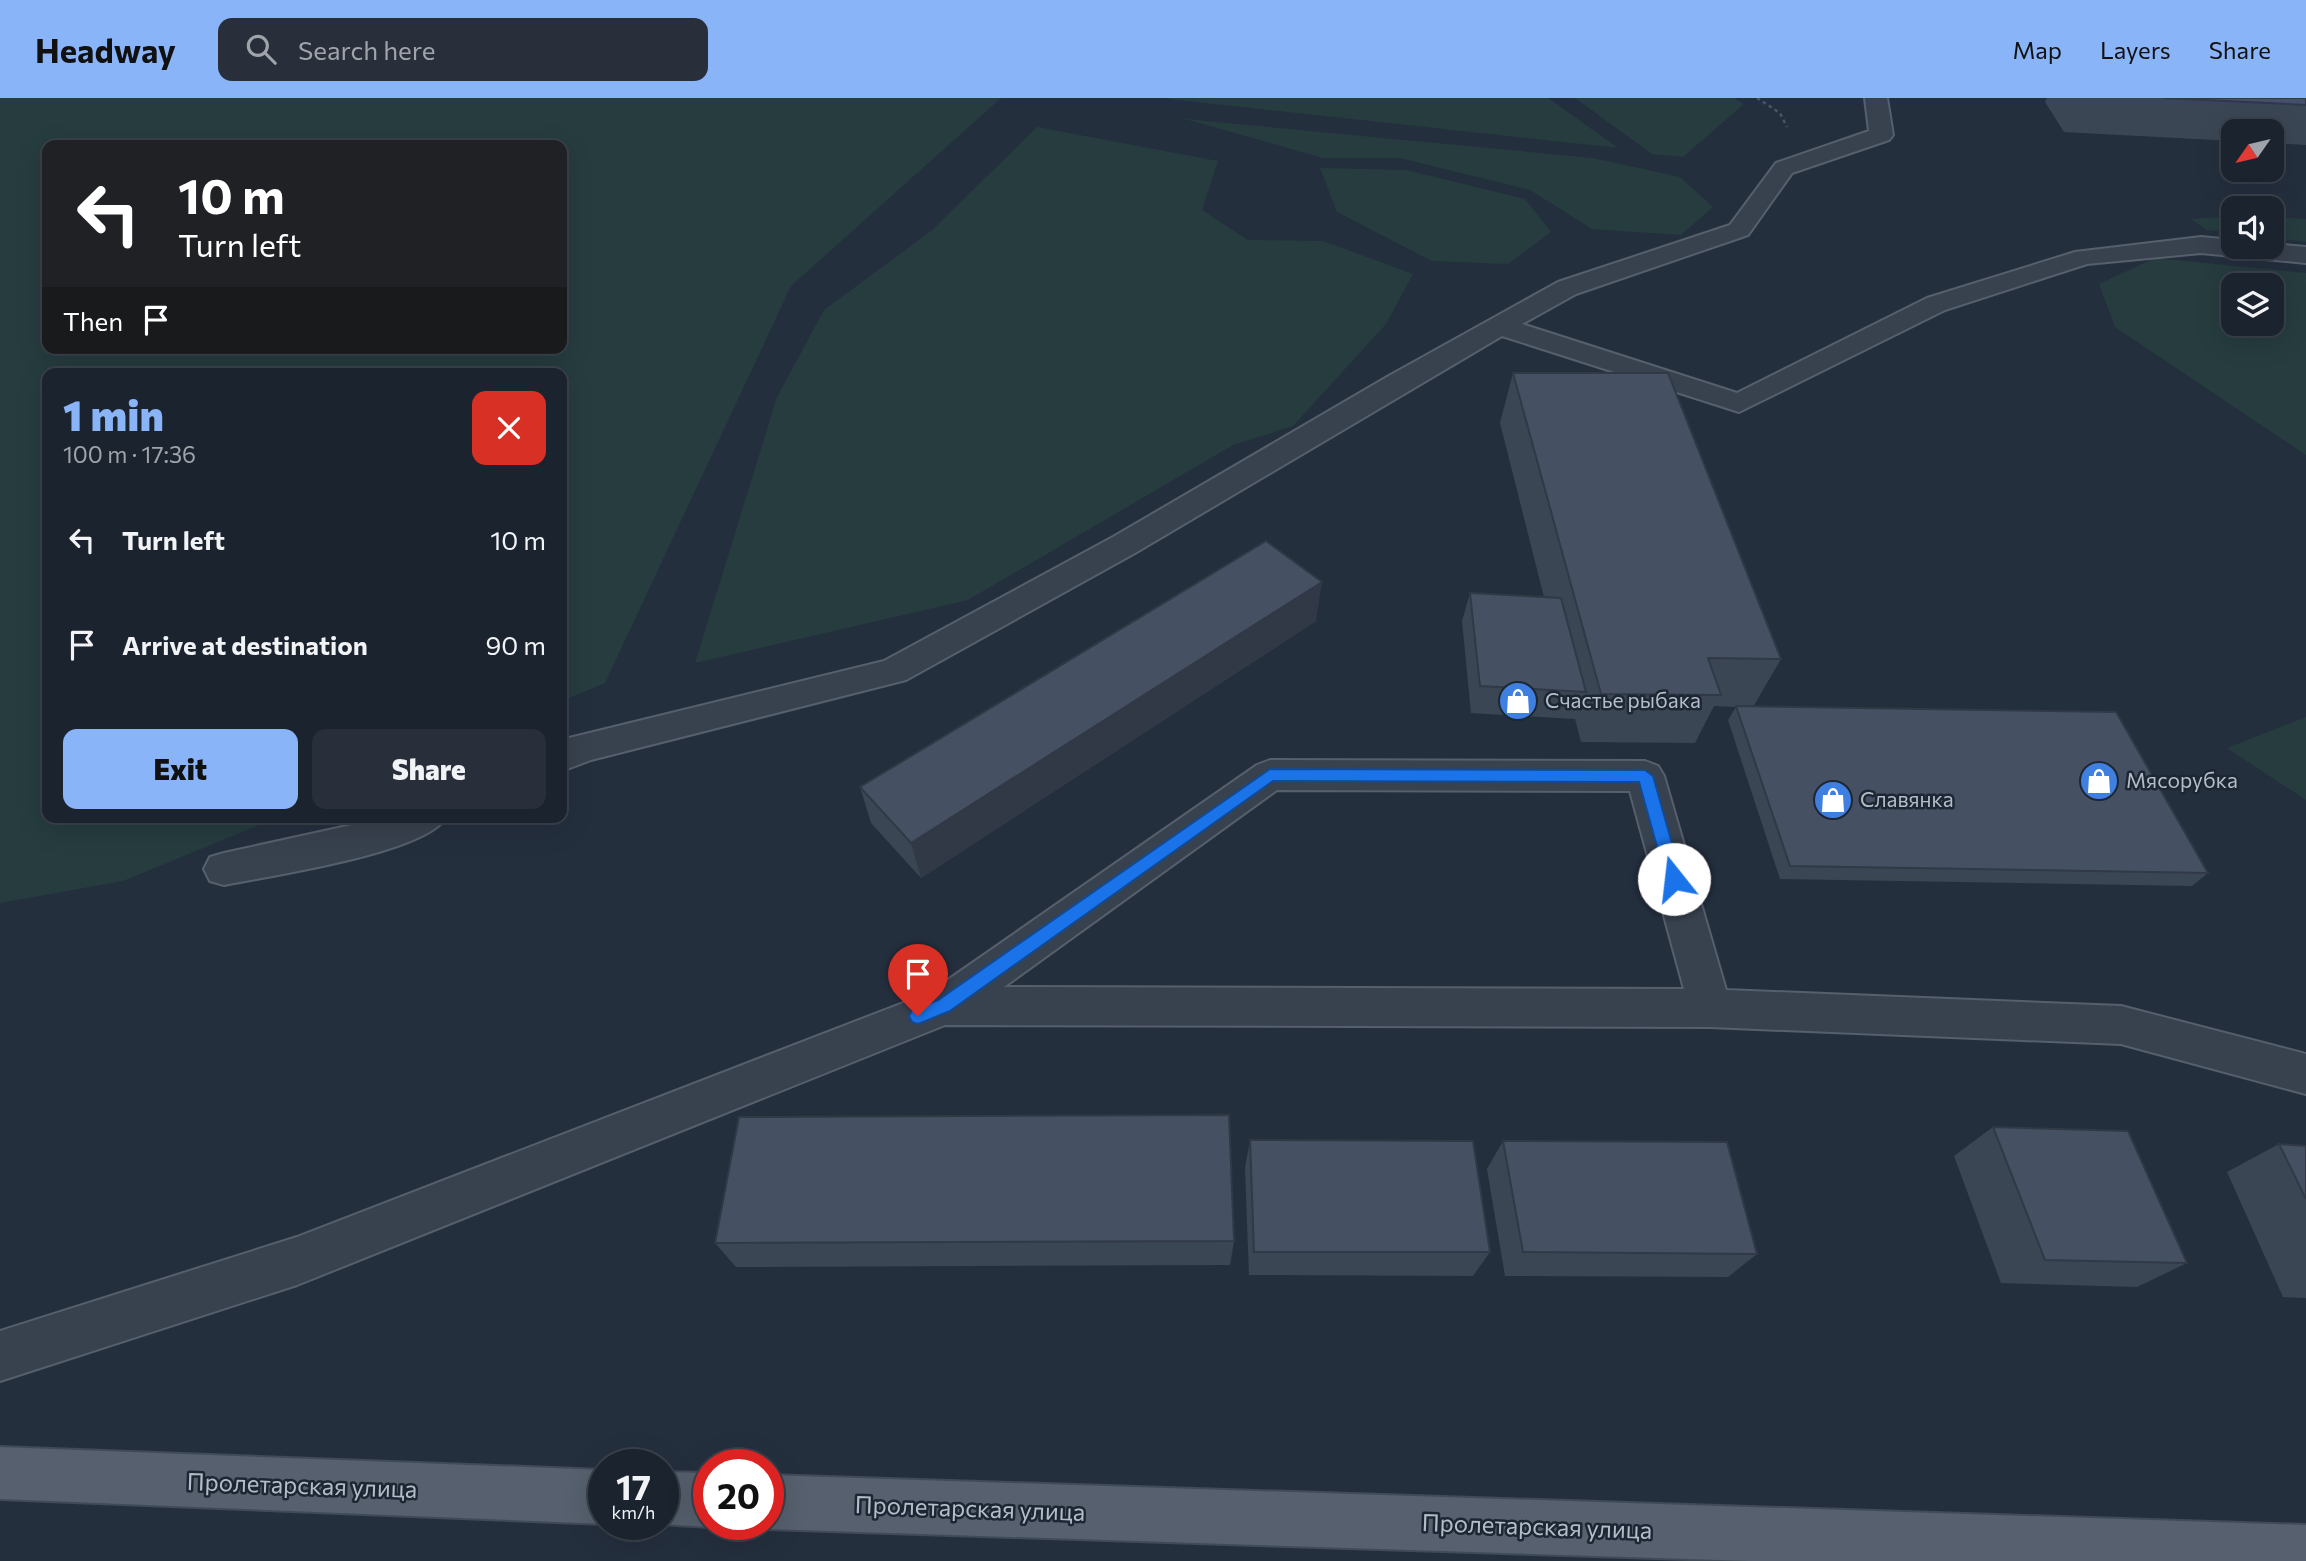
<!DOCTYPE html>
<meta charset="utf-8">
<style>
:root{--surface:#1b232e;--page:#282f3a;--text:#f1f3f6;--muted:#a0a4aa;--line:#39404a;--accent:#8ab4f8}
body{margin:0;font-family:Commissioner,sans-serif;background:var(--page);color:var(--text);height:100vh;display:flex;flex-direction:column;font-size:26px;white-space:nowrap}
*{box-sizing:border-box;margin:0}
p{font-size:23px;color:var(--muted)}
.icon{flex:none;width:38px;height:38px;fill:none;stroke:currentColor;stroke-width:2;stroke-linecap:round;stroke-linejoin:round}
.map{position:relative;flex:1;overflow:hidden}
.drawer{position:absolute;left:42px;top:270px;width:525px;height:455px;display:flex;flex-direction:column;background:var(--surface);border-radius:14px;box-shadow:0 7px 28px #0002,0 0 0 2px var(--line)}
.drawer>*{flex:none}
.banner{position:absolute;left:42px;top:42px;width:525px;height:214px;border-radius:14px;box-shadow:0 7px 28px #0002,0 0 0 2px var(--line);background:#202124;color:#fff;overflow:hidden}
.needle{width:46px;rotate:236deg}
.tools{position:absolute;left:2221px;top:21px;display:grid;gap:14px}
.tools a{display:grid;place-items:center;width:63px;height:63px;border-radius:14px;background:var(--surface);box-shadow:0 7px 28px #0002,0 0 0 2px var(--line);font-size:35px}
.speed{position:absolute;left:588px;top:1351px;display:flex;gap:14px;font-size:35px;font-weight:700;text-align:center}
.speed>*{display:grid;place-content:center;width:91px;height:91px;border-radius:50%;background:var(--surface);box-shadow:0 7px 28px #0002,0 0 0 2px var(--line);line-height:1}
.speed small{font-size:18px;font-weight:400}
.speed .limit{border:10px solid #d22;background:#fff;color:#111}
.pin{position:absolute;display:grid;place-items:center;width:60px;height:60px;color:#fff;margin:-72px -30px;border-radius:50% 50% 50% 0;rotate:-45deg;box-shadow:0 0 7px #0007}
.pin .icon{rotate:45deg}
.me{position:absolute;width:77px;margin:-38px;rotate:344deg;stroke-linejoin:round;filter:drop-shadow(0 0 5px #0008)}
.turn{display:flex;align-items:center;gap:24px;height:147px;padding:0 21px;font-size:32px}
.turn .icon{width:91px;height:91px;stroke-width:2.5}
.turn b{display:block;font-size:49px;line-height:60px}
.then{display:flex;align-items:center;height:66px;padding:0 21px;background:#0003;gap:14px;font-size:26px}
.round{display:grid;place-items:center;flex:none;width:74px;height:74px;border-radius:14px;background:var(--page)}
.overview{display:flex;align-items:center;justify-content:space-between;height:119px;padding:0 21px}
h1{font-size:42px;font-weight:800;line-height:52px;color:var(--accent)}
.button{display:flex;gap:14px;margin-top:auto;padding:14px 21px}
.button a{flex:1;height:80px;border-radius:14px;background:var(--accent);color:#111;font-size:28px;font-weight:800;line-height:80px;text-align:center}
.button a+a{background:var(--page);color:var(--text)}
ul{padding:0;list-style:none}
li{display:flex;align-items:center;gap:21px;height:105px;padding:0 21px}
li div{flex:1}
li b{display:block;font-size:26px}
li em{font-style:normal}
header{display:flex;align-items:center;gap:42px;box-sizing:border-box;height:98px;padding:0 35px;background:var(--accent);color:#111}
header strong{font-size:33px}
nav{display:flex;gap:38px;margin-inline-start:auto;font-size:24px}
.search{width:490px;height:63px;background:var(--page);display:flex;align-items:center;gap:18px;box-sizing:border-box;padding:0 24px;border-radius:14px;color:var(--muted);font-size:26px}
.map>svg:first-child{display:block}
.green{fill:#263c3f;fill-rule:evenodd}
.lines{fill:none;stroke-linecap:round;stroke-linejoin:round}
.minor-casing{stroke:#565f6c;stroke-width:4}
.major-casing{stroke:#414a57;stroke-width:4}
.path{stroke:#44595c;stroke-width:2.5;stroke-dasharray:3.5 3.5;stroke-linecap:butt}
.minor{fill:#38414e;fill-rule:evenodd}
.major{fill:#56606e;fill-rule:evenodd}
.wall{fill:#3b4654}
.shaded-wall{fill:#303945}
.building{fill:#455162;stroke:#303945;stroke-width:2}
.route{fill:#1a73e8;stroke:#114b97;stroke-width:2}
.labels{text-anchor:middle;stroke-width:5;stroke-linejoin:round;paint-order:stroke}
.poi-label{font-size:21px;fill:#b4bcc9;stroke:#1d2633;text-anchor:start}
.near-street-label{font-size:24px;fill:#b4bcc9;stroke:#1d2633}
</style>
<header>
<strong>Headway</strong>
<div class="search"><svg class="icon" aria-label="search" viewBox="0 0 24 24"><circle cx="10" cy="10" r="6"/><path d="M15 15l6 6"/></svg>Search here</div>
<nav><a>Map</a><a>Layers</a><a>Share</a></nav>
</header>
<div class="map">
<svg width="2306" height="1463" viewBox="0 0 2306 1463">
<rect width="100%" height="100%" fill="#242f3e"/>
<!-- green -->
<path class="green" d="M0 0H1001L791 188 605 585 562 603V275H47V719H279L123 783 0 805ZM562 47V250H47V47Z
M1169 0H1548L1618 50 1168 1Z
M1575 0H1734L1744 6 1683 59 1652 56Z
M1185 21 1593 60 1680 79 1713 109 1681 137 1592 131 1530 92 1400 60H1323Z
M1037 29 1218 63 1202 112 1248 142 1323 143 1413 176 1386 226 1293 328 1233 347 968 502 695 565 777 299 824 212 931 133Z
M1320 70 1406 72 1525 101 1551 134 1508 166 1432 163 1337 114Z
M2233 118V135L2207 132 2191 121Z
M2272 119 2306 121V144L2272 140Z
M2155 160 2306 175V357L2115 229 2099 186ZM2233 187H2272V226H2233Z
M2306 619V702L2227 650Z"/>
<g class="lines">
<defs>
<path id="minor" d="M1865 0H1887L1893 37 1889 42 1792 75 1748 137 1576 196 1522 226 1737 295 1927 200 2075 154 2201 139 2233 142V149H2272V146L2306 149V165L2201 155 2087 166 1945 212 1739 314 1502 238 1135 455 906 582 591 662 562 673V643L569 640 884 563 1113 439 1387 279 1558 184 1730 127 1776 65 1869 33Z
M1270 662 1645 663 1658 668 1664 678 1726 892 2121 908 2306 956V996L2121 946 1710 929 945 927 297 1187 0 1283V1233L297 1139 929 895 1257 667ZM1277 692 1630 693 1684 891 1004 889Z
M388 719H446C427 755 268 778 224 787L210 783 204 771 210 759 224 755Z"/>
<path id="major" d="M0 1349 604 1372V1426L0 1401Z
M663 1374 709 1375V1426H715L709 1429 659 1426H663Z
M768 1377 2306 1427V1463H1749L768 1431 757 1426H768Z"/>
</defs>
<!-- minor casing -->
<use href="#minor" class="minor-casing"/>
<!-- major casing -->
<use href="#major" class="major-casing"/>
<!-- path -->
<path class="path" d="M1757 0 1780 15 1787 29"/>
<!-- minor -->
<use href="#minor" class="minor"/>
<!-- major -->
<use href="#major" class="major"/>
</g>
<!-- wall -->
<path class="wall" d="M2047 0H2306V47L2272 45V33H2233V43L2064 34 2045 4Z
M1513 275 1781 561 1753 609 2208 775 2192 788 1780 781 1728 622 1736 609 1714 608 1695 645 1581 644 1575 621 1471 615 1462 523 1470 495 1544 499 1500 325Z
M1316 523 921 780 871 725 860 689Z
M1993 1029 2187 1165 2137 1189 2001 1185 1954 1058Z
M1250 1042 1490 1154 1473 1178 1249 1177 1245 1070Z
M1503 1043 1757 1156 1728 1179 1505 1178 1487 1071Z
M2279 1046 2306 1048V1200L2283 1199 2227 1074Z
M1234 1143 1230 1167 736 1169 715 1145Z"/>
<!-- shaded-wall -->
<path class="shaded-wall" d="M1322 484 1316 523 921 780 911 745Z"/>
<!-- building -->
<path class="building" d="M2164 0H2306V7Z
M1513 275H1668L1781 561 1708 560 1721 597 1601 596Z
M1266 443 1322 484 911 745 860 689Z
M1470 495 1561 500 1586 594 1480 588Z
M1736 608 2116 614 2208 775 1790 768Z
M1229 1017 1234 1143 715 1145 739 1019Z
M1993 1029 2128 1033 2187 1165 2045 1162Z
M1250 1042 1473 1043 1490 1154H1254Z
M1503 1043 1727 1044 1757 1156 1523 1154Z
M2279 1046 2306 1048V1101Z"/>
<!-- route -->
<path class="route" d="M1270 671 1645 672 1653 678 1682 781 1674 788 1666 781 1639 684 1273 683 950 913 918 926 912 924 909 918 912 912 938 902Z"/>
<!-- icons -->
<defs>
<symbol id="shop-disc" viewBox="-11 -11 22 22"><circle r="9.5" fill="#3f7fe0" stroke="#1d2633"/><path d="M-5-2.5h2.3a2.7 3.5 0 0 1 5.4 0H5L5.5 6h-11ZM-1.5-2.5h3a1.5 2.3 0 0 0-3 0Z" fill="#fff"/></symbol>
</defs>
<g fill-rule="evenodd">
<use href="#shop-disc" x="1496" y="581" width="44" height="44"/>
<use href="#shop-disc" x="2077" y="661" width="44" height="44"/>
<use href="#shop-disc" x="1811" y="680" width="44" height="44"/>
</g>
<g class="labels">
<!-- poi labels -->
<g class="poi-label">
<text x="1545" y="610">Счастье рыбака</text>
<text x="2126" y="690">Мясорубка</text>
<text x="1860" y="709">Славянка</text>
</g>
<!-- near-street labels -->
<g class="near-street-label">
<text transform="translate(302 1388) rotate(2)" y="8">Пролетарская улица</text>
<text transform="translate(970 1411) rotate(2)" y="8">Пролетарская улица</text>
<text transform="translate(1537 1429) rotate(2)" y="8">Пролетарская улица</text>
</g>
</g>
</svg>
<div class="tools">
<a><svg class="needle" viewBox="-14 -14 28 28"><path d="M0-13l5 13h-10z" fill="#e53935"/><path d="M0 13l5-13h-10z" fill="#a0a4aa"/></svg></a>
<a><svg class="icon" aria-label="sound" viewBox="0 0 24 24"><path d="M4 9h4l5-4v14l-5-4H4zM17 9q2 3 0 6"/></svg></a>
<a><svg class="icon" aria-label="layers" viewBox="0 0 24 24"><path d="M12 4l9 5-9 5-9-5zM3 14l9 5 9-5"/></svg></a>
</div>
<div class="speed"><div>17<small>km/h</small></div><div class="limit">20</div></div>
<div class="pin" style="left:918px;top:918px;background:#d93025"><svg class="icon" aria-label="arrive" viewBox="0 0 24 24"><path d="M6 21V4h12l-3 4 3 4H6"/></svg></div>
<svg class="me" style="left:1674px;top:781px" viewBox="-20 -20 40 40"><circle r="19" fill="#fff"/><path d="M0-13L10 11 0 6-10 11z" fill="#1a73e8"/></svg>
<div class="banner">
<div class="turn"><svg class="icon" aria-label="left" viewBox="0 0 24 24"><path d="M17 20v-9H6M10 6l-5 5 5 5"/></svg><div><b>10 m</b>Turn left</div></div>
<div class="then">Then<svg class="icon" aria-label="arrive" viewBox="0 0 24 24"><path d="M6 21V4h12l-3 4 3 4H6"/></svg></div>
</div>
<section class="drawer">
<div class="overview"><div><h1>1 min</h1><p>100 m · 17:36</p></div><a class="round" style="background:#d93025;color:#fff"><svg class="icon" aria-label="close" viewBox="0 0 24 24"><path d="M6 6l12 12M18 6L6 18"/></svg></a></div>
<ul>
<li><svg class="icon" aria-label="left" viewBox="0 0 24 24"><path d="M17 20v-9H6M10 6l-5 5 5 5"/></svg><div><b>Turn left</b></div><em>10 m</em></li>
<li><svg class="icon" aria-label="arrive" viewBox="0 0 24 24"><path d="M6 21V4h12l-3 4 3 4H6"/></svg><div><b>Arrive at destination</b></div><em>90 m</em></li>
</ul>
<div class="button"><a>Exit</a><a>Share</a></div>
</section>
</div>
